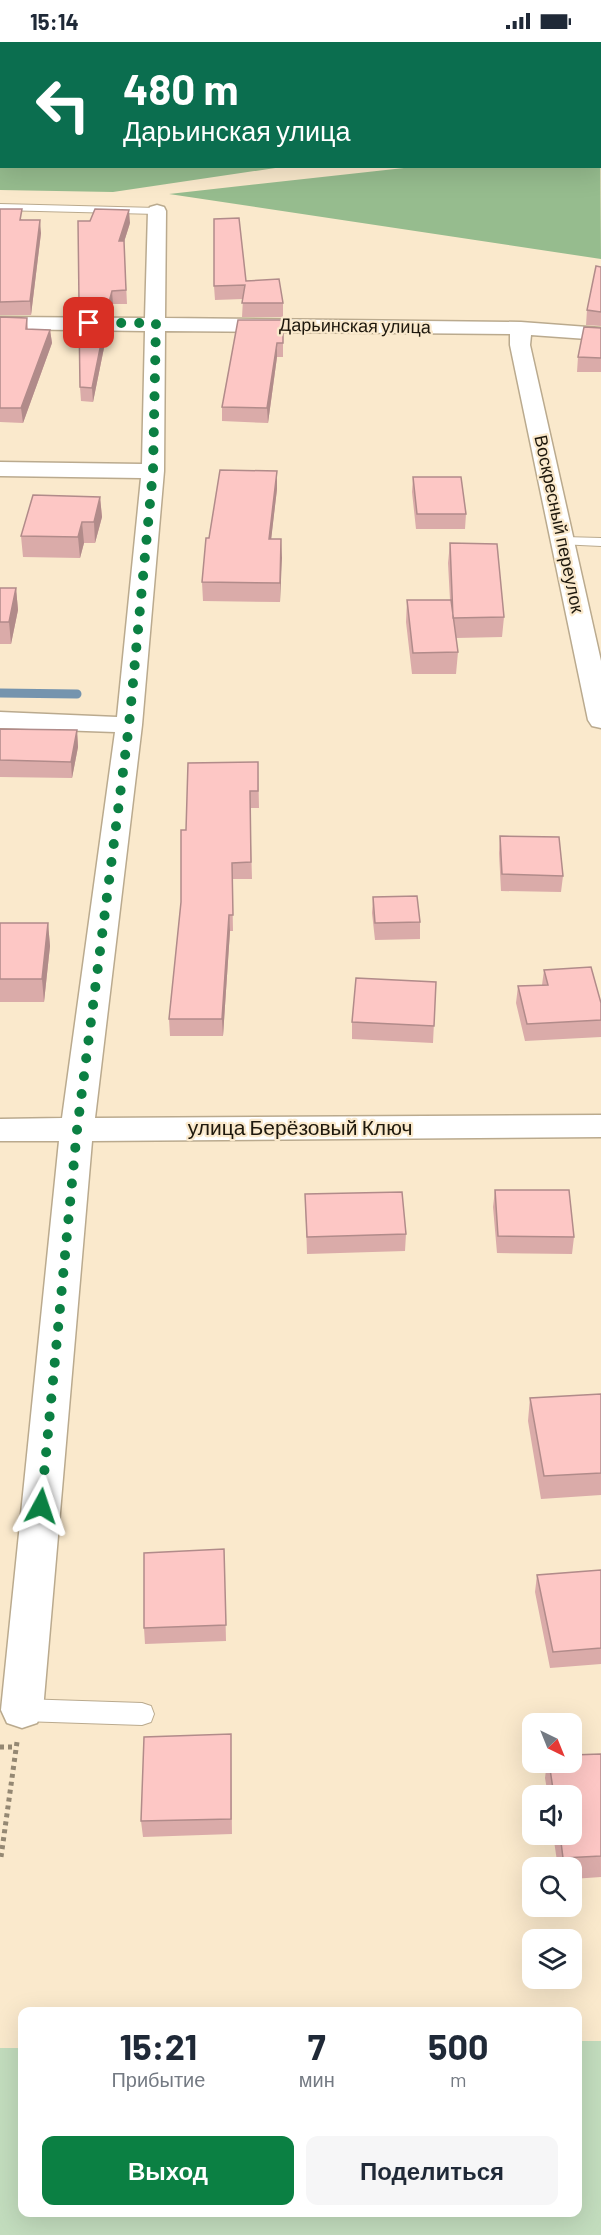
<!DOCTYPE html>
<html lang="ru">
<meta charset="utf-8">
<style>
:root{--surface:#fff;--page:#f6f6f7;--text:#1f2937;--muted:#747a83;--accent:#0b8043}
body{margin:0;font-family:Barlow,sans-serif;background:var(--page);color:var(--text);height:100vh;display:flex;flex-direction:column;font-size:22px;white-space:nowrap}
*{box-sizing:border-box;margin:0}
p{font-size:20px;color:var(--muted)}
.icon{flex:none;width:33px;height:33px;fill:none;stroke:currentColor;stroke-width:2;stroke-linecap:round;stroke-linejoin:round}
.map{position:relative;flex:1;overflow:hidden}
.drawer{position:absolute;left:18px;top:1965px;width:564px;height:210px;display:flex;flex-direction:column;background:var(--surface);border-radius:12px;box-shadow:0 6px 24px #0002}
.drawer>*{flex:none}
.guide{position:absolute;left:0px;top:0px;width:602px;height:126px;box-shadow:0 6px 24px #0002;background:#0b6e4f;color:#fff;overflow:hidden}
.needle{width:39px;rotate:137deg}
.fabs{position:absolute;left:522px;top:1671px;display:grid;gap:12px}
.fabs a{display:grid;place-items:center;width:60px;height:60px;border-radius:12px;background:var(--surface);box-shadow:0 6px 24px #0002;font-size:30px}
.pin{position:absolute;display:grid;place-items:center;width:51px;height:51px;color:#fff;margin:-26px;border-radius:12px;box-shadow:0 3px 9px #0006}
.me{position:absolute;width:66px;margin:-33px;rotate:5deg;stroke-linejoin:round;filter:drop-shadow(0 0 4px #0008)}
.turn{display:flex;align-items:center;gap:21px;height:126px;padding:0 24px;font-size:27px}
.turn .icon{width:78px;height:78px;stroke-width:2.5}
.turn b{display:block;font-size:42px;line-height:51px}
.eta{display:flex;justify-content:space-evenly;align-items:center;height:102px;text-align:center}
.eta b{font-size:36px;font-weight:700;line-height:42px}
.cta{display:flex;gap:12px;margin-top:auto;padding:12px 24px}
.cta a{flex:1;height:69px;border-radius:12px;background:var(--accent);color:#fff;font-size:24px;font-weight:700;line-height:69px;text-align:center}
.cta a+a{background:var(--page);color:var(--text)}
.status{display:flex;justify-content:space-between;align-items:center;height:42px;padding:0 30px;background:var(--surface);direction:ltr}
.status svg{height:16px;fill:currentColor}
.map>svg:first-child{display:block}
.green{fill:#c2dcbd}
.forest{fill:#96bc8e}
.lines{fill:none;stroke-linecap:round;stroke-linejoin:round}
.stream{stroke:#7594ae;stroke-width:9}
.service-casing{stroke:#baaa8e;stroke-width:2}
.minor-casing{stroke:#baaa8e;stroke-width:3}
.path{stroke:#948873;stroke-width:5;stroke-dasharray:4 4;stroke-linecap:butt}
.service{fill:#fff;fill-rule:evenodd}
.minor{fill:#fff;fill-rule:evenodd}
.wall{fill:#daaba9}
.shaded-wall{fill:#b18b8a}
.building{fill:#fdc7c5;stroke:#b18b8a;stroke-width:1.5}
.route{stroke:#0b8043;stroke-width:10;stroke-dasharray:0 18}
.labels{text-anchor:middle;stroke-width:4.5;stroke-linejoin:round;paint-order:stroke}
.far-street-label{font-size:18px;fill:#1e180d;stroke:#fae9cc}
.street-label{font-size:21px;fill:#1e180d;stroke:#fae9cc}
</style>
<div class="status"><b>15:14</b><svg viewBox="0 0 49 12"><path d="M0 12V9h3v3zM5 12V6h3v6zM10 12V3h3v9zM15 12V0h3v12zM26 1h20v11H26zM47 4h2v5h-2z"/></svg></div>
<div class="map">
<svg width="601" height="2193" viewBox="0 0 601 2193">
<rect width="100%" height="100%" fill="#fae9cc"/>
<!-- green -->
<path class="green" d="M578 1999H601V2193H0V2006H22V2170H578Z"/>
<!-- forest -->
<path class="forest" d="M0 0H601V32L600 2H2V124L282 125 113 150 0 148Z
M600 77 601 217 169 152 413 125 600 124Z"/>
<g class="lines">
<!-- stream -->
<path class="stream" d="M0 651 77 652"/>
<defs>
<path id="service" d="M0 162 157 166 163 169 157 172 0 168Z
M564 495 601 496V504L559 502 557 499 559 496Z
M22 1657 142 1661 151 1664 154 1672 151 1680 142 1683 22 1679 13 1676 10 1668 13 1660Z"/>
<path id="minor" d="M157 163 164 165 166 169 165 276 521 280 601 286V298L531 293 530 303 601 619V686L592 684 588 678 510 303V292L165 289 164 429 142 683 95 1076 601 1073V1095L92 1099 43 1668 37 1681 22 1686 7 1681 1 1668 59 1099H0V1077L62 1076 115 690 0 686V670L117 675 141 436 0 434V420L142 422 145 289 0 287V275L145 276 148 169 150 165Z"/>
</defs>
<!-- service casing -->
<use href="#service" class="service-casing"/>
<!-- minor casing -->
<use href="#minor" class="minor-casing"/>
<!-- path -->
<path class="path" d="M0 1705H16
M1 1815 17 1700"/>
<!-- service -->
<use href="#service" class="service"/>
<!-- minor -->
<use href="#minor" class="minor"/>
</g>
<!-- wall -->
<path class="wall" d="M0 167 23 178 41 191 31 273H0Z
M130 181 124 200 127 262H113L110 274 80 273 79 260Z
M601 225V284L586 283 587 268Z
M246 239 283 261V275H242L243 257 215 258 214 244Z
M0 275 27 276 28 287 50 288 52 301 23 381 0 380Z
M106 277 107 291 93 360 81 359 80 345Z
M283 278V315H277L268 381 222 379V365Z
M601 286V330H577L578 315Z
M413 435 466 472 465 487H416L412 450Z
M277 447 271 497H281L280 560 203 559 202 540 209 496Z
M100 455 102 475 95 501H84L80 516 23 515 21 494Z
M450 501 504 575 502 595 456 596 458 610 456 632H412L406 580 407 558H450L448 521Z
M0 546H16L18 568 11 602H0Z
M0 687 77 688 78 705 72 736 0 735Z
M258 720 259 766H250L252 837H232L233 889H230L223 994H170L169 977 181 860 186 788Z
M500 794 563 834 561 850 501 849 499 811Z
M373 855 420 880V897L375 898 372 871Z
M0 881H48L50 904 44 960H0Z
M544 928 601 961V995L525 999 516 961 518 944 542 943Z
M436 940 433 1001 352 997V980Z
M495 1148 574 1195 572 1212 497 1211 493 1165Z
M305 1152 406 1192 405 1209 307 1212Z
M601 1352V1453L541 1457 528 1379 530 1356Z
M224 1507 226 1599 145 1602 144 1586Z
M601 1528V1622L550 1626 535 1550 537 1533Z
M231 1708 232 1792 143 1795 141 1779Z
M601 1712V1835L572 1837V1826H558L553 1792H572V1754H548L545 1736 547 1720H572Z"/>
<!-- shaded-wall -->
<path class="shaded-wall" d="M129 168 130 181 124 200 127 262 124 200 119 199Z
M40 178 41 191 31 273 30 259Z
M112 249 113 262 110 274 109 260Z
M106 277 107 291 93 360 92 346Z
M50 288 52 301 23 381 21 366Z
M277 301V315L268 381 267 366Z
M277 429V447L269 516V497Z
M100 455 102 475 95 501 94 480Z
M82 480 84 501 80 516 78 495Z
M281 497 282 516 280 560V541Z
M16 546 18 568 11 602 9 580Z
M77 688 78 705 72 736 71 720Z
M229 873 230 889 223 994 222 977Z
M48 881 50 904 44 960 42 937Z"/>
<!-- building -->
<path class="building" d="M0 167H22L20 178H40L30 259 0 260Z
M95 167 129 168 119 199H124L126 248 112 249 109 260H79L78 179H90Z
M239 176 246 239 279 237 283 261H242L245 243 214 244V177Z
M596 224 601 225V270L587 268Z
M0 275 27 276 26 287 50 288 21 366H0Z
M79 276 106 277 92 346 80 345Z
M238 278H283V301H277L267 366 222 365Z
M584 285 601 286V316L578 315Z
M220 428 277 429 269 497H281L280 541 202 540 206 496H209Z
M413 435H461L466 472H417Z
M33 453 100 455 94 480H82L78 495 21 494Z
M450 501 497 502 504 575 453 576Z
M0 546H16L9 580H0Z
M407 558H451L458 610 413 611Z
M0 687 77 688 71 720 0 718Z
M258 720V749H250L251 820 232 821 233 873H229L222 977H169L181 860V788H186L188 721Z
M500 794 559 795 563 834 502 832Z
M417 854 420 880 375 881 373 855Z
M0 881H48L42 937H0Z
M591 925 601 961V978L527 982 518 944 548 943 544 928Z
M356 936 436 940 434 984 352 980Z
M495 1148H569L574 1195 498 1194Z
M402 1150 406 1192 307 1195 305 1152Z
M601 1352V1431L544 1434 530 1356Z
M224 1507 226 1583 144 1586V1511Z
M601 1528V1606L553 1610 537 1533Z
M231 1692V1777L141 1779 144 1695Z
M601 1712V1814L563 1816 560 1792H572V1754H554L549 1720H572V1713Z"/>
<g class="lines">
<!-- route -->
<path class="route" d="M41 1464 77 1088 129 683 153 429 156 281H89"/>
</g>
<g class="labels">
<!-- far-street labels -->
<g class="far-street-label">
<text transform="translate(355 284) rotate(1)" y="6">Дарьинская улица</text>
<text transform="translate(559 482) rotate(78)" y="6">Воскресный переулок</text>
</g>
<!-- street labels -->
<g class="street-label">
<text x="300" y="1093">улица Берёзовый Ключ</text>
</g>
</g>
</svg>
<div class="fabs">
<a><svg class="needle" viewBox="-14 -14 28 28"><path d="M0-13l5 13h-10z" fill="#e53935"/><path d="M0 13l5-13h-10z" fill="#747a83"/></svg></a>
<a><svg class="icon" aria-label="sound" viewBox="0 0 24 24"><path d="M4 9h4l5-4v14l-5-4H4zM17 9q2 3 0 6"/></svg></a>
<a><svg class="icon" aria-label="search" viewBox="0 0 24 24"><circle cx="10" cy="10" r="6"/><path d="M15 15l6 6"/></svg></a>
<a><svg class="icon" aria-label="layers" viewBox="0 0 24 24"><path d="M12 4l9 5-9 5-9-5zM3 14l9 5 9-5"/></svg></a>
</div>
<div class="pin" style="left:89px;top:281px;background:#d93025"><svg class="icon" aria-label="arrive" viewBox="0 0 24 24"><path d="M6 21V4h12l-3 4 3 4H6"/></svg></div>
<svg class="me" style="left:41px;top:1464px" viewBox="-20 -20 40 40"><path d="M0-17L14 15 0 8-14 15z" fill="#0b8043" stroke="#fff" stroke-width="4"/></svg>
<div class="guide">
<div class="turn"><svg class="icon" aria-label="left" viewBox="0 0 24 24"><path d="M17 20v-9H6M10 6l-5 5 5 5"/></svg><div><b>480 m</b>Дарьинская улица</div></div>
</div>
<section class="drawer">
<div class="eta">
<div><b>15:21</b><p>Прибытие</p></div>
<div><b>7</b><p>мин</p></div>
<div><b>500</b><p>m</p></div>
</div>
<div class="cta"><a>Выход</a><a>Поделиться</a></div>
</section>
</div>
